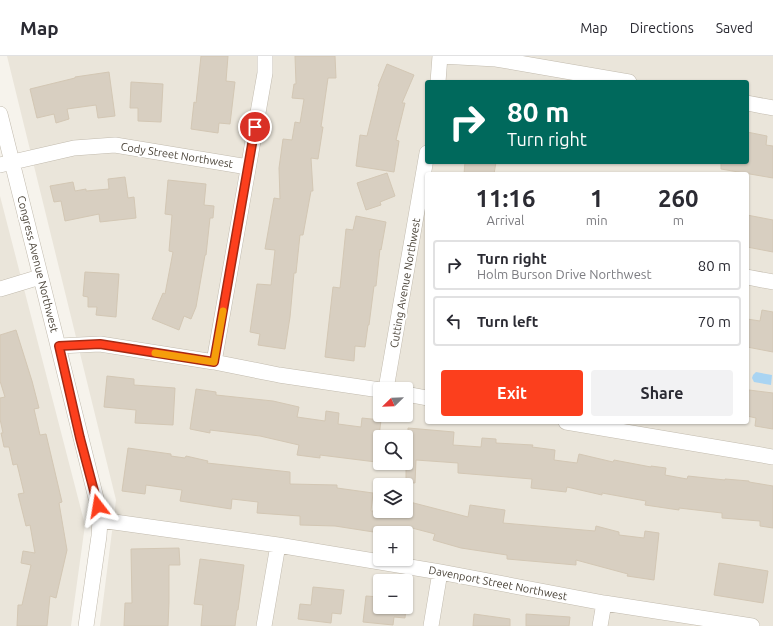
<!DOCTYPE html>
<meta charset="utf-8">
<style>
:root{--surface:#fff;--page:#f2f2f3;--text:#2b2b33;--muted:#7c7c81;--line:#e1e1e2;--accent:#fc3f1d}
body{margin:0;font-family:Ubuntu,sans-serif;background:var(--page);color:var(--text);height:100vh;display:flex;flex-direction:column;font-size:15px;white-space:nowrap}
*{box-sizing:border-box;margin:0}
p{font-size:13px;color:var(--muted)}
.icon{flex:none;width:22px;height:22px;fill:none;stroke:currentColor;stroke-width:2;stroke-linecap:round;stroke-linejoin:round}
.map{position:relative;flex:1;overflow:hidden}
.details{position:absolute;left:425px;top:116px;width:324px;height:252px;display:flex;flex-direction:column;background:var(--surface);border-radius:4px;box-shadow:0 1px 3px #0004}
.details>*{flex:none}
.hud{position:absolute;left:425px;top:24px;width:324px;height:84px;border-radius:4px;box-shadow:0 1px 3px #0004;background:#00695c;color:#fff;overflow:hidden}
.needle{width:26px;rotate:247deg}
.controls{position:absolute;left:373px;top:326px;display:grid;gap:8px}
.controls a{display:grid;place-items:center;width:40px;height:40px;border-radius:4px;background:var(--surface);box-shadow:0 1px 3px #0004;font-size:20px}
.pin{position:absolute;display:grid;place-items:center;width:34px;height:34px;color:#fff;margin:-17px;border:2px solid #fff;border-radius:50%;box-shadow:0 1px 4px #0007}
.me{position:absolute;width:44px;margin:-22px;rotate:346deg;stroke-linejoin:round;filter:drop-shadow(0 0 3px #0008)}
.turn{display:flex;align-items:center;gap:14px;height:84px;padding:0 16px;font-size:18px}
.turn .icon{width:52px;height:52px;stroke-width:2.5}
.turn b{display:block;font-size:28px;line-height:34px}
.eta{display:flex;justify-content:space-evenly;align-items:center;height:68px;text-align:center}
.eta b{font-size:24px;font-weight:600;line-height:28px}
.cta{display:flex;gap:8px;margin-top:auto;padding:8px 16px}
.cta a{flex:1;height:46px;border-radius:4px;background:var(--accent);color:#fff;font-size:16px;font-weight:600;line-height:46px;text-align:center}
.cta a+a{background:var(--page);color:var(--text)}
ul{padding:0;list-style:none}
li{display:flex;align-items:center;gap:12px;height:50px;margin:0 8px 6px;padding:0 8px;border:2px solid var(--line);border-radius:4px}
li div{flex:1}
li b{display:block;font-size:15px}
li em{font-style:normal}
header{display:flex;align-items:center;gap:24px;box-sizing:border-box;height:56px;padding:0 20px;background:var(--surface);border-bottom:1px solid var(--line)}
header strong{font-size:19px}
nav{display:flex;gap:22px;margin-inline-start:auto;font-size:14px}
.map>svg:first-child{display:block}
.residential{fill:#eae5da;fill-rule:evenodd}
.water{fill:#a9d4f2}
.building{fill:#d8cfc1;stroke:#d3c7b4}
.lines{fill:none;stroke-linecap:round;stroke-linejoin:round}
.minor-casing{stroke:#c2bbae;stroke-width:16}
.minor{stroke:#fff;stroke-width:15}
.route-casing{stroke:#a42913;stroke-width:10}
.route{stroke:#fc3f1d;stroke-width:7}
.slow{stroke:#f59e0b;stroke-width:7}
.labels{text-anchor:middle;stroke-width:4;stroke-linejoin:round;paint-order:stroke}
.street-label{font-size:11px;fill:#4b4439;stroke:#fff}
</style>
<header>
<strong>Map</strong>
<nav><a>Map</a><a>Directions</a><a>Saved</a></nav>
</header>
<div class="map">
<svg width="773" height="570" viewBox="0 0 773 570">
<rect width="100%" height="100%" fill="#f6f3ec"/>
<!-- residential -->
<path class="residential" d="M7 0H773V570H100L116 444ZM427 26H747V106H427ZM427 118H747V366H427ZM380 333H406V359H380ZM380 381H406V407H380ZM380 429H406V455H380ZM380 477H406V503H380ZM380 525H406V551H380Z
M0 140 85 469 71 570H0Z"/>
<!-- water -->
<path class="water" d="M756 316 772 319 771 329 754 326 752 322 753 319Z"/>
<!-- building -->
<path class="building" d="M201 0H228L226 25 235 26 230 68 219 67 218 77 191 73 194 46 196 47Z
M295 0H335L336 22H328L321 71H323L318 103 311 102 313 135H311L303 179H300L296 217H294L290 261 285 293 258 289 260 278 250 276 257 228 271 229 275 194 265 193 274 142 280 143 279 112 283 83 292 84 295 66 300 67 304 43 292 42 294 28H296Z
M387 8 414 19 402 47H405L396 84 399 85 394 116 356 110 360 79 367 80 379 31 378 30Z
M109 16 115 60 98 62 96 49 67 53 69 63 56 67 54 58 37 62 30 33 75 22V21Z
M131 26 163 28 161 66 138 65V52H130Z
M747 76 767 80 766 89 773 90V122L721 113V106H747Z
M465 106H496L494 118H464Z
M387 117 395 140 380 146 381 149 366 154 357 127Z
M125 121 128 142 134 141 136 162 100 166 99 158 65 165 61 145 54 146 50 130 73 126 75 135 86 133V135L109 133 108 123Z
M168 124 206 128 204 149 214 150 213 162H210L206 199H205L196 251 191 263 184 260 179 274 152 263 163 237 165 238 173 196 169 195 172 159 165 158Z
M747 159 773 164V196L747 191Z
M356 160 386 166 381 194 380 193 376 230H374L369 269H368L365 291 355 290 354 305 325 301 333 231 340 232 346 173 353 174Z
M85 216 119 218 116 261 96 259 97 251H88V241L83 240Z
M762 254 773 256V296L747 291V263L760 265Z
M16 274 32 325 39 352 34 353 40 379 46 378 62 446 59 447 67 494 56 542 50 540 47 570H17L18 549H22L31 509 21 507 23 495 35 497 30 469 26 470 18 438 24 437 17 408 13 409 9 391H4L1 377H3L0 363V342L5 341 0 325V279Z
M107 320 134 323V329L175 332 173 369 135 367 136 354 104 351Z
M196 333 216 336V339L273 345 299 351 297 361 325 365 326 355 339 357 338 368 361 371 362 362 381 364 376 406 320 399V402L297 399 299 389 260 380 210 374V377L190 373Z
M749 334 773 337V373L755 370 756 362 747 360V346Z
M408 372 454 376 453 389 481 391 482 382 496 383V387L533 389 532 391 555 394 554 404 577 407 579 398 613 406 614 404 651 411V410L666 412 665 419 687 423 688 420 725 424V423L749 425V426L773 430V472L760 470V465L722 462V457L679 452V454L645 449 646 445 602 437V439L567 431 566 436 531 432 532 423 458 417V407L416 404 415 427 406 426V378H408Z
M128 392 171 398V400L185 402 186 400 208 405 207 407 290 416V428L337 429V432L373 437 371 455H406V445L468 461 470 449 505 454 503 467 595 475 596 470 619 476V479L644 482 645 475 659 477 654 524 627 520 628 518 576 504V509L507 503V499L461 492 433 484 435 478 412 472 411 477H380L335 470 300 469V460L257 457 258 446 232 443 231 453 180 445 182 434 146 429 145 438 122 435Z
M179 492 180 509H169V546L168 570H124L125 547H132L131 493Z
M200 503 244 509 238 554H237L235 570H201L203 549 194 548Z
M719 507 768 515 763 547 714 539Z
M313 531 344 534 341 558 332 557 331 567 298 563 300 548 311 549Z
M366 540 380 541V551H406L405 562 394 561 393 569 363 566Z
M474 558 510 563V570H473Z
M526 558 570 561 569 570H526Z"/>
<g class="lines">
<defs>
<path id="minor" d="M438 26 440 0 496 3 629 26
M747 47 773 52
M0 58 98 450 100 464 99 480 86 570
M0 109 74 92 115 89 248 111
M747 221 773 226
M0 233 40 221
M59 290 100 288 214 306 279 319 380 334
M214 306 265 17V0
M386 333 427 97
M406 338 427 342
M566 366 773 401
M100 464 278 489 440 516 604 547 752 570
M264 570 278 489
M431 570 440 516
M600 570 604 547"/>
</defs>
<!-- minor casing -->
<use href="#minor" class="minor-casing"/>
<!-- minor -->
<use href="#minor" class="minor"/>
</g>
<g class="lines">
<defs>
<path id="route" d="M98 450 80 382 59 290 100 288 214 306 255 71"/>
</defs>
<!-- route casing -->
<use href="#route" class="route-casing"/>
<!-- route -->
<use href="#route" class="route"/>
<!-- slow -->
<path class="slow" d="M155 297 214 306 223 255"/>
</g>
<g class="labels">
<!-- street labels -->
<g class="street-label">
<text transform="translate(177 99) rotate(9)" y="4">Cody Street Northwest</text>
<text transform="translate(38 208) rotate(76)" y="4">Congress Avenue Northwest</text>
<text transform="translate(405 227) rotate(-80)" y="4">Cutting Avenue Northwest</text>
<text transform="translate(498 527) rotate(11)" y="4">Davenport Street Northwest</text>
</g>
</g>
</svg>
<div class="controls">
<a><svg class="needle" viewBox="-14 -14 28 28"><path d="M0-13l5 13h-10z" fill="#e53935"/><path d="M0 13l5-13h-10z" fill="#7c7c81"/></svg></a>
<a><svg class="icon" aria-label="search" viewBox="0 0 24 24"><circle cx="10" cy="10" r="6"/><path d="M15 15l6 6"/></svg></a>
<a><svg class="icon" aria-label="layers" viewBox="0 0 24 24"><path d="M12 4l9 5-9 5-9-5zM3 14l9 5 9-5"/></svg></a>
<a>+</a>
<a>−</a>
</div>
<div class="pin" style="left:255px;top:71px;background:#d93025"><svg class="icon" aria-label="arrive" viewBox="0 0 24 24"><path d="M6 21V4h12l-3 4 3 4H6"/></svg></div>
<svg class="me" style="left:98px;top:450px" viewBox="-20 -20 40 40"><path d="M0-17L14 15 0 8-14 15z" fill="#fc3f1d" stroke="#fff" stroke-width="4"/></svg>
<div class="hud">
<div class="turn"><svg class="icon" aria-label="right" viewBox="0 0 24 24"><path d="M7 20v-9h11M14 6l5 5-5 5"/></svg><div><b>80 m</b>Turn right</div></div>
</div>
<section class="details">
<div class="eta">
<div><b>11:16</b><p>Arrival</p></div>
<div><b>1</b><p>min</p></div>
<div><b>260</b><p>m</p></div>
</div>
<ul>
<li><svg class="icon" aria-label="right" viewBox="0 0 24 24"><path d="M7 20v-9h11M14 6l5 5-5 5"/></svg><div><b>Turn right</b><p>Holm Burson Drive Northwest</p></div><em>80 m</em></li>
<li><svg class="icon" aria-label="left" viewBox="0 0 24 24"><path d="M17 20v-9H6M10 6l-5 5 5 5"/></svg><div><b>Turn left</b></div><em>70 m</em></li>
</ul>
<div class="cta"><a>Exit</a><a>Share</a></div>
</section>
</div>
